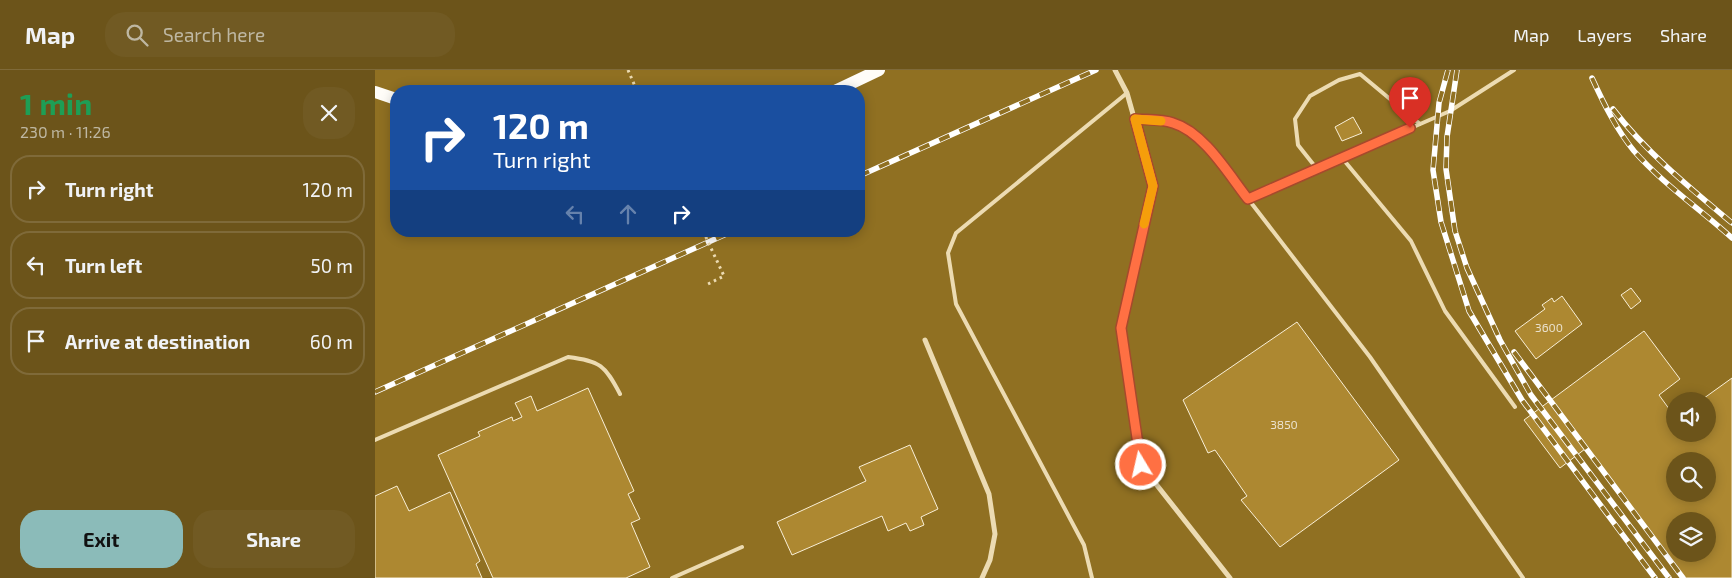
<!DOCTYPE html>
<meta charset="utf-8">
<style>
:root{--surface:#6c541a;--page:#715a23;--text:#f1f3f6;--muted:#beb7a2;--line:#7f6a39;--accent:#8bbbb9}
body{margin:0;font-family:"Exo 2",sans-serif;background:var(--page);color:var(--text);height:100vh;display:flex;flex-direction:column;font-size:19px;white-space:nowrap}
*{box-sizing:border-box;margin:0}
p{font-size:16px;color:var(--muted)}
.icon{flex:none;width:28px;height:28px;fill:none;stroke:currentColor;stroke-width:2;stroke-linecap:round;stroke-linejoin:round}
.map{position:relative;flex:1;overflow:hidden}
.panel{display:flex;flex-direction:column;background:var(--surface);width:375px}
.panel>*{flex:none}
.hud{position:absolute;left:15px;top:15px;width:475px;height:152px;border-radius:20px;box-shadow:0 2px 12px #0003;background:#1a4fa0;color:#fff;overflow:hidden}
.tools{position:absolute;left:1291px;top:322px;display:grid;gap:10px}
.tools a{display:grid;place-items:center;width:50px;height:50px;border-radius:50%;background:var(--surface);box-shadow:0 2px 12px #0003;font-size:25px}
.pin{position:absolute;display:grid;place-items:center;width:42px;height:42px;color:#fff;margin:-51px -21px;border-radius:50% 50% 50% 0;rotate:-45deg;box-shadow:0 0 5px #0007}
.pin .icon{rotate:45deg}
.me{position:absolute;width:55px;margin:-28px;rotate:351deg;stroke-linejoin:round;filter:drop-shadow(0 0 4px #0008)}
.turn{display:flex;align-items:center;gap:18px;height:105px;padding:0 20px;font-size:22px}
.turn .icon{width:65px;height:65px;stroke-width:2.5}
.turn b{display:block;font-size:35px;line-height:42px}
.lanes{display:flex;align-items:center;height:48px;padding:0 20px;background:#0003;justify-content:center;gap:25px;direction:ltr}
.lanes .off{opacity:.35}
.round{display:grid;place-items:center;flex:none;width:52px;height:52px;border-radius:20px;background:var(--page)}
.summary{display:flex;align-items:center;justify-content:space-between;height:85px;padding:0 20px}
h1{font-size:30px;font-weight:700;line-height:38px;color:#1e9e55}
.primary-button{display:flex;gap:10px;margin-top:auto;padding:10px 20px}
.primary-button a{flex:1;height:58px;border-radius:20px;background:var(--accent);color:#111;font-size:20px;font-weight:700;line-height:58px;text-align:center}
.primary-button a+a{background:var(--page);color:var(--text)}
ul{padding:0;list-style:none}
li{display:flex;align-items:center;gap:15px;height:68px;margin:0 10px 8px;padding:0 10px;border:2px solid var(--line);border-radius:20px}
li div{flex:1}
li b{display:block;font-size:19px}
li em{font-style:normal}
header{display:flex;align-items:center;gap:30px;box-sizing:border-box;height:70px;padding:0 25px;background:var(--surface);border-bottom:1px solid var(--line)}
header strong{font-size:24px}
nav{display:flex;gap:28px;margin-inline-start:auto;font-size:18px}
.search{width:350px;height:45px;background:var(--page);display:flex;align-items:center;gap:12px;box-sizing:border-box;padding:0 18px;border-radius:20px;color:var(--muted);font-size:19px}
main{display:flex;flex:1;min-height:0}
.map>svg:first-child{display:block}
.building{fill:#ad8831;stroke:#f9efd7;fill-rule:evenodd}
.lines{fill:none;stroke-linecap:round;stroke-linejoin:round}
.path{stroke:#ecdbb2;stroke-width:3;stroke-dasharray:2.5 4;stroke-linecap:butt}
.service{stroke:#ecdbb2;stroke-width:4}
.minor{stroke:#ecdbb2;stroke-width:5}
.primary{stroke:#fffdf8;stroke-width:12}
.rail-casing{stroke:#fff;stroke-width:5.5}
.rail{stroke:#907022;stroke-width:4;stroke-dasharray:11;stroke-linecap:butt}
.path-bridge{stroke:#ecdbb2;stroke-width:3;stroke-dasharray:2.5 4;stroke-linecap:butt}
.route-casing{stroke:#a6492c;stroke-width:12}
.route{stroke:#ff7043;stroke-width:9}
.slow{stroke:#f59e0b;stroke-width:9}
.labels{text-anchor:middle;stroke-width:5;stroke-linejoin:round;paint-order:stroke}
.number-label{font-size:12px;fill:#eae1cc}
</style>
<header>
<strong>Map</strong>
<div class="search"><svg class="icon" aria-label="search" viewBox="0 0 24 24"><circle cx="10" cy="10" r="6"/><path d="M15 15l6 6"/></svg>Search here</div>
<nav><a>Map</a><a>Layers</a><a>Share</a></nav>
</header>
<main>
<section class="panel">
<div class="summary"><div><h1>1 min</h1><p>230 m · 11:26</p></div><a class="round"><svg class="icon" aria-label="close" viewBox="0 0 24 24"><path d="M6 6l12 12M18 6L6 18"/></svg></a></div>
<ul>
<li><svg class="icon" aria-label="right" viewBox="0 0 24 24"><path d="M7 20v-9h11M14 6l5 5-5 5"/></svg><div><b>Turn right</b></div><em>120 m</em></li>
<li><svg class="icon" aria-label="left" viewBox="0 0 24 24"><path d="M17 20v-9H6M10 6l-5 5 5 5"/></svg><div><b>Turn left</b></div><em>50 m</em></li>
<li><svg class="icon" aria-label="arrive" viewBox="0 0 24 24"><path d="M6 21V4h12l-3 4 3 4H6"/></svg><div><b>Arrive at destination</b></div><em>60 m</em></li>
</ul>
<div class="primary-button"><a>Exit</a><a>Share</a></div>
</section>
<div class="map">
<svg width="1357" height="508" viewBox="0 0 1357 508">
<rect width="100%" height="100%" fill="#907022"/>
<!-- building -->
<path class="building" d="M978 47 987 63 967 71 960 57Z
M1256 218 1266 231 1256 239 1246 225Z
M1187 226 1207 254 1161 289 1140 261 1170 239 1167 235 1177 228 1179 232Z
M922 252 1024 390 905 477 866 430 872 426 840 380 833 383 808 330Z
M1269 261 1305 309 1284 325 1300 347V364H1332V331H1325L1357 308V508H1307L1210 379 1185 398 1149 350ZM1300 391H1332V424H1300ZM1300 451H1332V484H1300Z
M213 318 259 421 253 424 265 449 256 453 275 497 251 508H118L63 385 105 366 103 362 137 347 138 351 147 347 140 333 156 326 162 341Z
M535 375 563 439 546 447 549 455 535 461 531 453 513 461 507 446 417 485 402 452 491 411 484 397Z
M22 416 34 441 75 422 105 491 101 494 107 508H0V426Z"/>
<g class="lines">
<!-- path -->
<path class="path" d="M253 0 262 21"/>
<!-- service -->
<path class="service" d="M760 49 799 53 830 73 995 287 1148 508
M967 88 1036 171 1070 241 1140 337
M942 99 923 75 920 49 935 26 964 10 985 4 1045 54
M873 129 1075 41 1139 0
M0 370 193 287C225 291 230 295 245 324
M297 508 367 477
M717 508 709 475 581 234 573 183 581 163 752 23"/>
<!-- minor -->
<path class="minor" d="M740 0 752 23 778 115 746 258 766 395 855 508
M550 270 614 424 620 464 615 490 607 508"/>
<!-- primary -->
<path class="primary" d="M460 21 504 0
M0 22 21 29"/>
<defs>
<path id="rail" d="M1073 0 1064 33 1058 100 1066 152 1094 241 1147 330 1280 508
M1082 0 1072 67 1071 99 1080 161 1092 198 1125 270 1156 325 1294 508
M1217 8C1229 34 1241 59 1259 81 1288 114 1325 139 1357 168
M1238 39C1271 82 1315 118 1357 153
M484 106 721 0
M1139 282 1308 508
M0 322 358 161"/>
</defs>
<!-- rail casing -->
<use href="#rail" class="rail-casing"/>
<!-- rail -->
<use href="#rail" class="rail"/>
<!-- path-bridge -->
<path class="path-bridge" d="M328 161 349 206 331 215"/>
</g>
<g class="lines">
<defs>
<path id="route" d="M766 395 746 258 778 116 760 49C772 50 787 49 798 53 829 62 854 105 873 129L1035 58"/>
</defs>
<!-- route casing -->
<use href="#route" class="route-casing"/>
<!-- route -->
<use href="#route" class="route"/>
<!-- slow -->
<path class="slow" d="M769 154 778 116 760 49 786 51"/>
</g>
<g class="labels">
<!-- number labels -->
<g class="number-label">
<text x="1174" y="262">3600</text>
<text x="909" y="359">3850</text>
</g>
</g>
</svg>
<div class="tools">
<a><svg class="icon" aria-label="sound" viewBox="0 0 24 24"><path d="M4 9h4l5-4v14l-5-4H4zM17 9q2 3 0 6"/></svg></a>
<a><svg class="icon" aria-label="search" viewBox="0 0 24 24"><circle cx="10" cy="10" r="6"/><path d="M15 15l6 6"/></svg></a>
<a><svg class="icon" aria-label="layers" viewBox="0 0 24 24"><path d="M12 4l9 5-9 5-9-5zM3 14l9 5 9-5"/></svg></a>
</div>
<div class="pin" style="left:1035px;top:58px;background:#d93025"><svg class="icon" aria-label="arrive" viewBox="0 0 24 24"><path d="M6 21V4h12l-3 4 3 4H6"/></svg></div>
<svg class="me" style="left:766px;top:395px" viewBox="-20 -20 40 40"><circle r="17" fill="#ff7043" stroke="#fff" stroke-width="3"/><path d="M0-11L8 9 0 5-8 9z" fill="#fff"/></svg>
<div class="hud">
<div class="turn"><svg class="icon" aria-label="right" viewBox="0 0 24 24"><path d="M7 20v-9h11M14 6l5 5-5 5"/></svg><div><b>120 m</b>Turn right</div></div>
<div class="lanes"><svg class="icon off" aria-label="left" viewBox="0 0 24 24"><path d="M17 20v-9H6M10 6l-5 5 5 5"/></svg><svg class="icon off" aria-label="ahead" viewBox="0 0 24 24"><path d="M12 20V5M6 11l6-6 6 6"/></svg><svg class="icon" aria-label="right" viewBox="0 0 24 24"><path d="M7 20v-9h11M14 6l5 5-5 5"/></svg></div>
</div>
</div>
</main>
